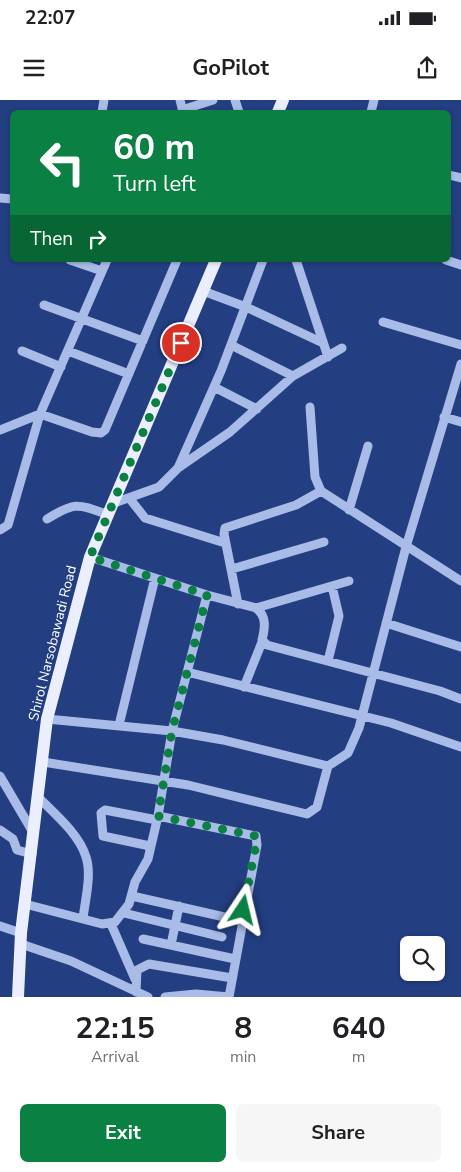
<!DOCTYPE html>
<style>
:root{--surface:#fff;--page:#f6f6f6;--text:#202124;--muted:#757577;--accent:#0b8043}
body{margin:0;font-family:"Nunito Sans",sans-serif;background:var(--page);color:var(--text);height:100vh;display:flex;flex-direction:column;font-size:19px;white-space:nowrap}
*{box-sizing:border-box;margin:0}
p{font-size:16px;color:var(--muted)}
.icon{flex:none;width:28px;height:28px;fill:none;stroke:currentColor;stroke-width:2;stroke-linecap:round;stroke-linejoin:round}
.map{position:relative;height:897px;overflow:hidden}
.drawer{display:flex;flex-direction:column;background:var(--surface);flex:1}
.drawer>*{flex:none}
.banner{position:absolute;left:10px;top:10px;width:441px;height:152px;border-radius:8px;box-shadow:0 1px 4px #0004;background:#0b8043;color:#fff;overflow:hidden}
.fabs{position:absolute;left:400px;top:836px;display:grid;gap:10px}
.fabs a{display:grid;place-items:center;width:45px;height:45px;border-radius:8px;background:var(--surface);box-shadow:0 1px 4px #0004;font-size:25px}
.pin{position:absolute;display:grid;place-items:center;width:42px;height:42px;color:#fff;margin:-21px;border:2px solid #fff;border-radius:50%;box-shadow:0 1px 5px #0007}
.me{position:absolute;width:55px;margin:-28px;rotate:10deg;stroke-linejoin:round;filter:drop-shadow(0 0 4px #0008)}
.turn{display:flex;align-items:center;gap:18px;height:105px;padding:0 20px;font-size:22px}
.turn .icon{width:65px;height:65px;stroke-width:2.5}
.turn b{display:block;font-size:35px;line-height:42px}
.then{display:flex;align-items:center;height:48px;padding:0 20px;background:#0003;gap:10px;font-size:19px}
.eta{display:flex;justify-content:space-evenly;align-items:center;height:85px;text-align:center}
.eta b{font-size:30px;font-weight:700;line-height:35px}
.button{display:flex;gap:10px;margin-top:auto;padding:10px 20px}
.button a{flex:1;height:58px;border-radius:8px;background:var(--accent);color:#fff;font-size:20px;font-weight:700;line-height:58px;text-align:center}
.button a+a{background:var(--page);color:var(--text)}
.status{display:flex;justify-content:space-between;align-items:center;height:35px;padding:0 25px;background:var(--surface);direction:ltr}
.status svg{height:14px;fill:currentColor}
header{display:flex;justify-content:space-between;align-items:center;height:65px;padding:0 20px;background:var(--surface);font-size:22px;font-weight:700}
.map>svg:first-child{display:block}
.lines{fill:none;stroke-linecap:round;stroke-linejoin:round}
.minor{stroke:#a9bce7;stroke-width:9}
.major{stroke:#ebeffd;stroke-width:12}
.route{stroke:#0b8043;stroke-width:9;stroke-dasharray:0 16.2}
.labels{text-anchor:middle;stroke-width:4;stroke-linejoin:round;paint-order:stroke}
.street-label{font-size:14px;fill:#fff;stroke:#233e81}
</style>
<div class="status"><b>22:07</b><svg viewBox="0 0 49 12"><path d="M0 12V9h3v3zM5 12V6h3v6zM10 12V3h3v9zM15 12V0h3v12zM26 1h20v11H26zM47 4h2v5h-2z"/></svg></div>
<header><svg class="icon" aria-label="menu" viewBox="0 0 24 24"><path d="M4 6h16M4 12h16M4 18h16"/></svg>GoPilot<svg class="icon" aria-label="share" viewBox="0 0 24 24"><path d="M12 15V3M7 8l5-5 5 5M5 13v7h14v-7"/></svg></header>
<div class="map">
<svg width="461" height="897" viewBox="0 0 461 897">
<rect width="100%" height="100%" fill="#233e81"/>
<g class="lines">
<!-- minor -->
<path class="minor" d="M180 0 183 12
M235 0 239 12
M182 10 213 0
M102 12 104 0
M371 12 374 0
M449 75 461 78
M0 98 12 99
M70 160 102 171
M296 160 328 257
M446 160 461 165
M203 191 246 207 323 243
M44 205 143 241
M383 222 461 245
M231 245 293 276
M22 251 61 267
M68 251 129 274
M214 287 257 309
M310 307 315 377 321 391 461 481
M444 317 461 322
M0 330 40 314 107 160
M178 368 230 332 293 276 342 248
M130 399 145 418 225 443
M114 403 159 387 178 368 221 271 263 160
M349 410 368 346
M47 419C76 401 78 404 109 415
M0 430 8 425 40 314 92 332 101 333 105 330 177 160
M90 457 207 495 256 508C267 516 265 528 262 540L267 545 440 591 461 599
M232 469 324 442
M238 504 224 434 225 428 296 405 321 391
M256 508 349 481
M386 523 461 547
M328 561 339 516 332 486
M187 572 391 623 461 647
M244 587 262 542
M47 619 172 631 223 640 328 666 348 653 359 628 406 447 461 264
M119 625 155 478
M43 662 188 685 307 714 317 707 328 666
M0 676 34 734
M38 697C55 714 79 734 86 757 92 775 85 800 83 819
M158 716 256 736 257 745 229 897
M0 730 13 739 17 750 32 754
M150 746 103 736 101 713 105 710 157 720
M132 796 242 821
M25 804 102 824 115 822 129 804 135 782 148 759 158 716 172 631 207 495
M124 813 222 837
M111 824 135 879
M0 826 21 833
M143 839 235 859
M21 844 71 861 148 897
M171 845 179 806
M136 892 137 870 149 864 232 878
M165 897 196 894 229 897"/>
<!-- major -->
<path class="major" d="M278 12 283 0
M18 897 21 833 47 619 90 457 216 160"/>
</g>
<g class="lines">
<!-- route -->
<path class="route" d="M181 243 90 457 207 495 172 631 158 716 256 736V745L243 810"/>
</g>
<g class="labels">
<!-- street labels -->
<g class="street-label">
<text transform="translate(52 543) rotate(-76)" y="5">Shirol Narsobawadi Road</text>
</g>
</g>
</svg>
<div class="fabs">
<a><svg class="icon" aria-label="search" viewBox="0 0 24 24"><circle cx="10" cy="10" r="6"/><path d="M15 15l6 6"/></svg></a>
</div>
<div class="pin" style="left:181px;top:243px;background:#d93025"><svg class="icon" aria-label="arrive" viewBox="0 0 24 24"><path d="M6 21V4h12l-3 4 3 4H6"/></svg></div>
<svg class="me" style="left:243px;top:810px" viewBox="-20 -20 40 40"><path d="M0-17L14 15 0 8-14 15z" fill="#0b8043" stroke="#fff" stroke-width="4"/></svg>
<div class="banner">
<div class="turn"><svg class="icon" aria-label="left" viewBox="0 0 24 24"><path d="M17 20v-9H6M10 6l-5 5 5 5"/></svg><div><b>60 m</b>Turn left</div></div>
<div class="then">Then<svg class="icon" aria-label="right" viewBox="0 0 24 24"><path d="M7 20v-9h11M14 6l5 5-5 5"/></svg></div>
</div>
</div>
<section class="drawer">
<div class="eta">
<div><b>22:15</b><p>Arrival</p></div>
<div><b>8</b><p>min</p></div>
<div><b>640</b><p>m</p></div>
</div>
<div class="button"><a>Exit</a><a>Share</a></div>
</section>
